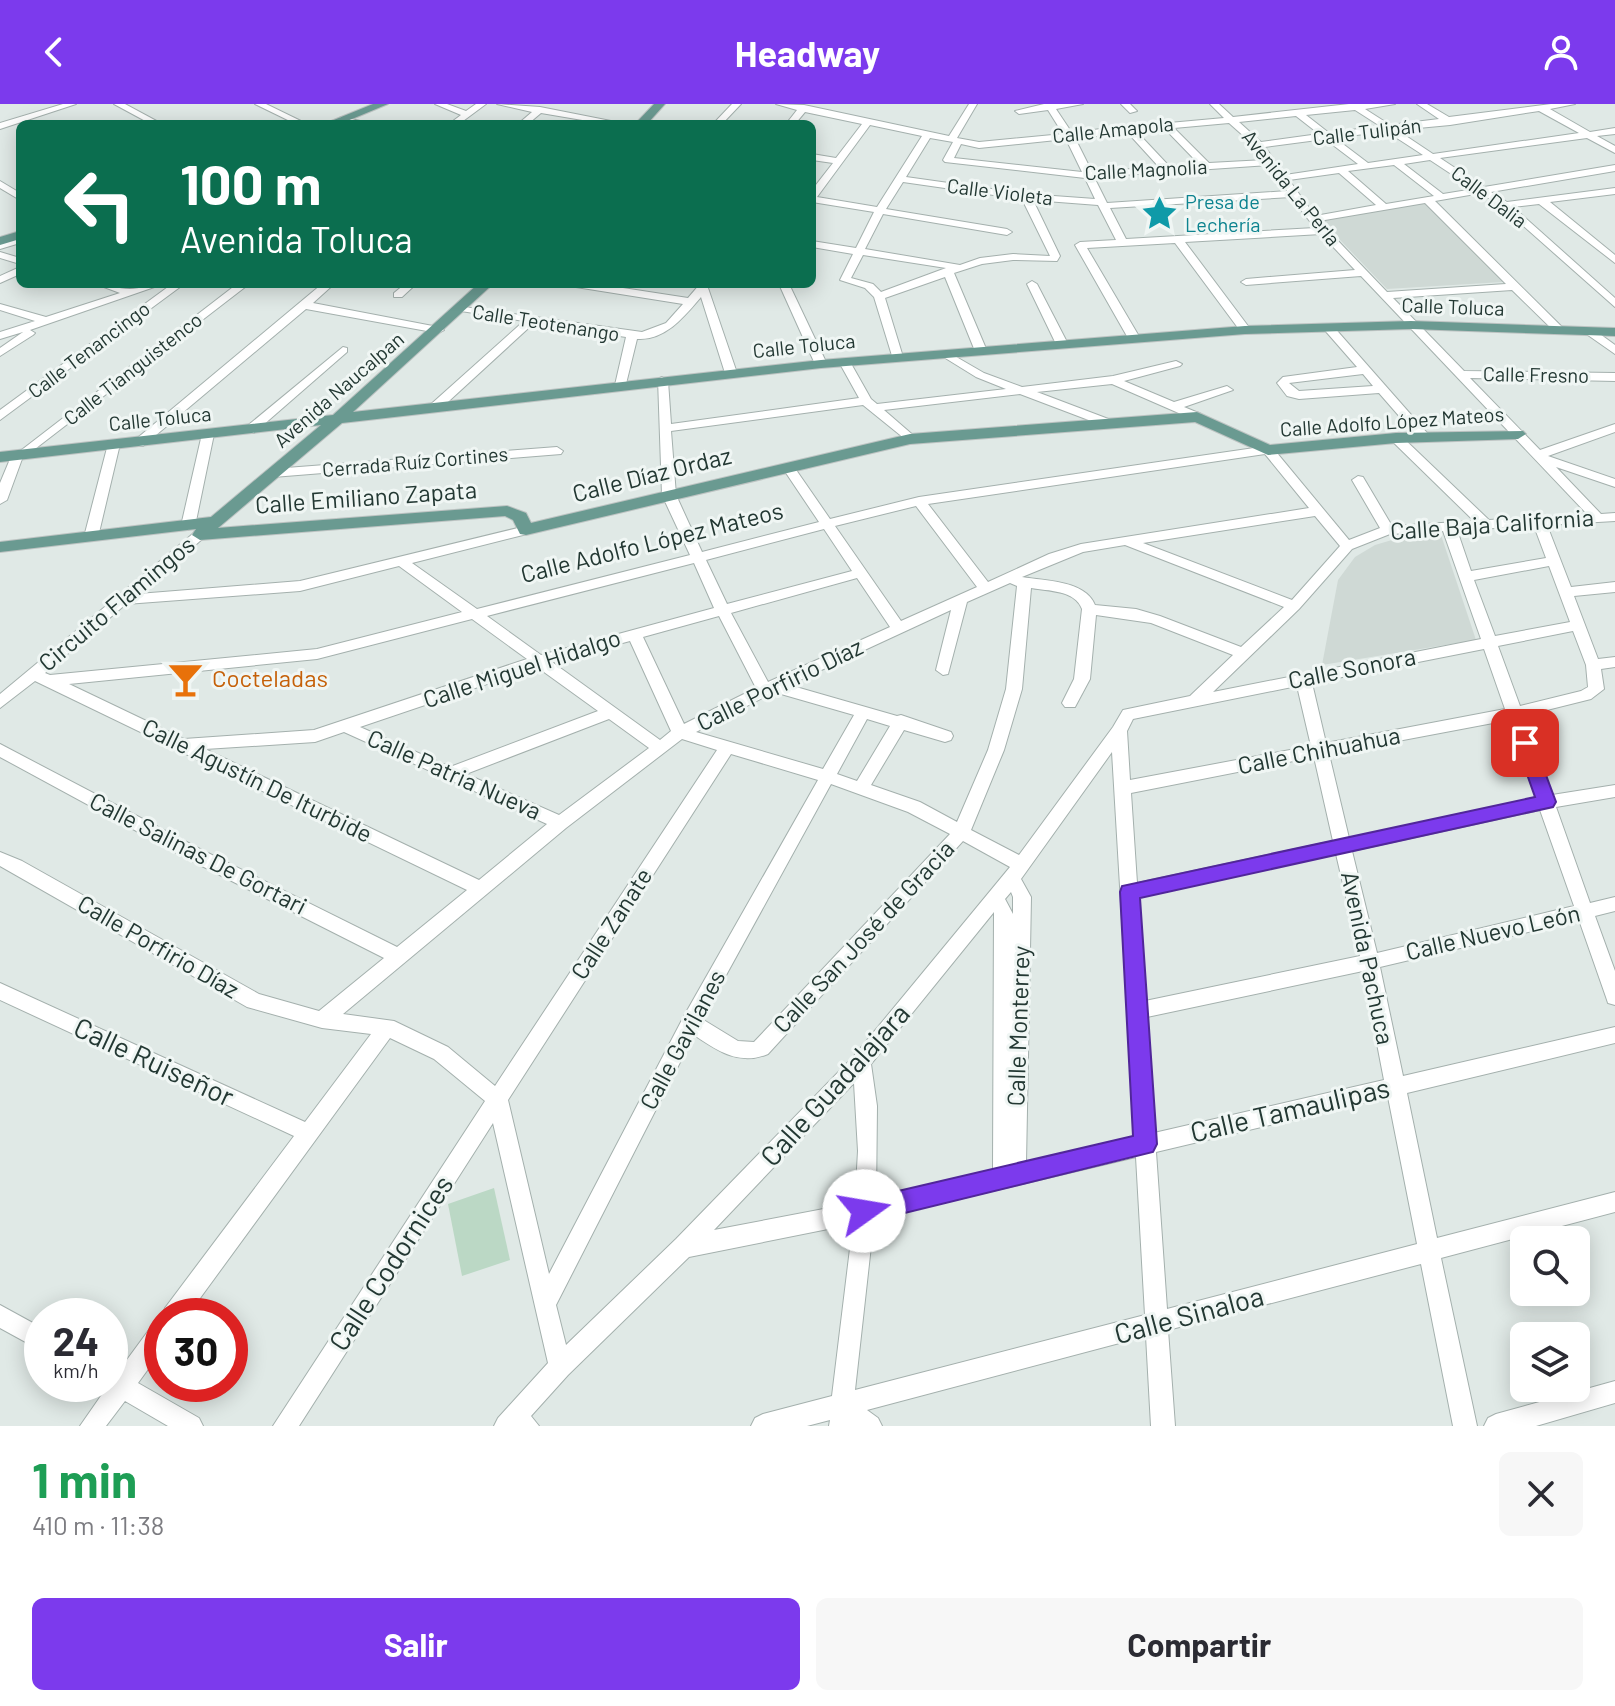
<!DOCTYPE html>
<html lang="es">
<meta charset="utf-8">
<style>
:root{--surface:#fff;--page:#f7f7f7;--text:#2b2b33;--muted:#7c7c81;--accent:#7c3aed}
body{margin:0;font-family:Barlow,sans-serif;background:var(--page);color:var(--text);height:100vh;display:flex;flex-direction:column;font-size:30px;white-space:nowrap}
*{box-sizing:border-box;margin:0}
p{font-size:26px;color:var(--muted)}
.icon{flex:none;width:44px;height:44px;fill:none;stroke:currentColor;stroke-width:2;stroke-linecap:round;stroke-linejoin:round}
.map{position:relative;height:1322px;overflow:hidden}
.side{display:flex;flex-direction:column;background:var(--surface);flex:1}
.side>*{flex:none}
.guide{position:absolute;left:16px;top:16px;width:800px;height:168px;border-radius:12px;box-shadow:0 4px 20px #0003;background:#0b6e4f;color:#fff;overflow:hidden}
.fabs{position:absolute;left:1510px;top:1122px;display:grid;gap:16px}
.fabs a{display:grid;place-items:center;width:80px;height:80px;border-radius:12px;background:var(--surface);box-shadow:0 4px 20px #0003;font-size:40px}
.speed{position:absolute;left:24px;top:1194px;display:flex;gap:16px;font-size:40px;font-weight:700;text-align:center}
.speed>*{display:grid;place-content:center;width:104px;height:104px;border-radius:50%;background:var(--surface);box-shadow:0 4px 20px #0003;line-height:1}
.speed small{font-size:20px;font-weight:400}
.speed .limit{border:12px solid #d22;background:#fff;color:#111}
.pin{position:absolute;display:grid;place-items:center;width:68px;height:68px;color:#fff;margin:-34px;border-radius:16px;box-shadow:0 4px 12px #0006}
.me{position:absolute;width:88px;margin:-44px;rotate:77deg;stroke-linejoin:round;filter:drop-shadow(0 0 6px #0008)}
.turn{display:flex;align-items:center;gap:28px;height:168px;padding:0 32px;font-size:36px}
.turn .icon{width:104px;height:104px;stroke-width:2.5}
.turn b{display:block;font-size:56px;line-height:68px}
.round{display:grid;place-items:center;flex:none;width:84px;height:84px;border-radius:12px;background:var(--page)}
.summary{display:flex;align-items:center;justify-content:space-between;height:136px;padding:0 32px}
h1{font-size:48px;font-weight:700;line-height:60px;color:#1e9e55}
.cta{display:flex;gap:16px;margin-top:auto;padding:16px 32px}
.cta a{flex:1;height:92px;border-radius:12px;background:var(--accent);color:#fff;font-size:32px;font-weight:700;line-height:92px;text-align:center}
.cta a+a{background:var(--page);color:var(--text)}
header{display:flex;justify-content:space-between;align-items:center;height:104px;padding:0 32px;background:var(--accent);color:#fff;font-size:36px;font-weight:700}
.map>svg:first-child{display:block}
.built{fill:#cfd9d5}
.green{fill:#bbd8c5}
.lines{fill:none;stroke-linecap:round;stroke-linejoin:round}
.minor-casing{stroke:#a4b0ad;stroke-width:2}
.major-casing{stroke:#bdc3c2;stroke-width:2}
.minor{fill:#fff;fill-rule:evenodd}
.major{fill:#6a9a91;fill-rule:evenodd}
.route{fill:#7c3aed;stroke:#51269a;stroke-width:2}
.labels{text-anchor:middle;stroke-width:6;stroke-linejoin:round;paint-order:stroke}
.far-street-label{font-size:20px;fill:#233833;stroke:#f0f6f4}
.far-culture-label{font-size:20px;fill:#0d838f;stroke:#f0f6f4;text-anchor:start}
.street-label{font-size:24px;fill:#233833;stroke:#f0f6f4}
.food-label{font-size:24px;fill:#c56008;stroke:#f0f6f4;text-anchor:start}
.near-street-label{font-size:28px;fill:#233833;stroke:#f0f6f4}
</style>
<header><svg class="icon" aria-label="back" viewBox="0 0 24 24"><path d="M15 5l-7 7 7 7"/></svg>Headway<svg class="icon" aria-label="person" viewBox="0 0 24 24"><circle cx="12" cy="8" r="4"/><path d="M4 21q1-7 8-7t8 7"/></svg></header>
<div class="map">
<svg width="1615" height="1322" viewBox="0 0 1615 1322">
<rect width="100%" height="100%" fill="#e0e9e6"/>
<!-- built -->
<path class="built" d="M1423 98 1503 178 1387 185 1321 116Z
M1409 431H1441L1476 536 1322 561 1338 476 1355 453 1375 441Z"/>
<!-- green -->
<path class="green" d="M494 1084 510 1156 462 1172 448 1100Z"/>
<g class="lines">
<defs>
<path id="minor" d="M63 0H76L0 25V19Z
M114 0H125L162 20H151Z
M255 0H266L307 20H296Z
M435 0H447L466 7 476 0H486L459 20H449L461 11Z
M497 0 540 3 626 20H606L541 9 528 20H518L532 8Z
M732 0H741L722 20H713Z
M776 0 804 1 949 32 969 0H977L957 34 979 38 1063 30 1048 6 1019 10 1015 7 1044 0H1083L1056 5 1072 29 1129 21 1161 20 1165 17 1169 19 1224 14 1210 0H1219L1233 13 1349 0H1395L1365 5 1390 21 1439 15 1417 0H1427L1449 13 1551 0H1575L1550 5 1590 28 1615 24V30L1597 32 1615 42V49L1587 34 1440 54 1484 83 1615 61V67L1491 88 1507 98 1615 84V90L1550 98 1615 151V159L1539 100 1513 103 1615 194V203L1502 103 1481 89 1435 97 1563 224V228H1555L1512 186 1393 194 1464 267 1615 269V277L1470 274 1540 346 1615 320V328L1548 352 1615 375V383L1556 363 1601 410 1615 409V417L1547 421 1571 483 1615 478V488L1574 492 1598 555 1615 553V563L1601 565 1604 585 1591 595 1523 612 1552 691 1615 681V693L1556 703 1590 799 1615 793V807L1595 812 1615 867V901L1608 899 1606 893 1579 816 1380 863 1403 972 1615 923V939L1407 989 1437 1134 1615 1088V1108L1441 1154 1477 1322H1453L1421 1160 1168 1226 1175 1322H1151L1146 1232 867 1306 878 1314 882 1322H829L830 1316 807 1322H751L755 1314 763 1310 832 1292 853 1120 689 1153 568 1271 531 1312 539 1322H494L498 1314 548 1259 493 1019 299 1322H273L485 997 434 955 390 934 187 1212H162L165 1204 294 1032 0 896V879L305 1018 371 930 322 924 247 903 0 762V748L22 757 259 890 319 907 384 854 188 755 0 653V640L200 745 397 843 467 786 35 577 0 604V590L195 428H205L207 431 138 490 300 477 526 422 531 423V429L412 459 477 505 690 451 662 391 658 275 662 273 668 277 671 320 859 294 839 258 845 255 849 256 871 295 877 300 1006 285 976 273 942 252V248L946 247 984 269 1022 283 1113 272 1176 257 1182 260 1180 262 1124 277 1174 298 1227 282 1233 286 1184 303 1201 310V316L1197 317 1112 280 1037 288 1111 316V322L1107 323 1020 290 884 306 914 332V338L910 339 863 301 671 327 676 391 702 448 819 418 782 363 788 359 792 360 830 415 919 393 1268 342 1272 343 1349 436 1380 424 1352 376 1358 372 1363 373 1392 422 1474 417 1392 337V331H1400L1489 416 1587 410 1361 172 1246 181 1241 178 1246 175 1355 166 1321 130 1185 138 1251 226 1245 229 1241 228 1175 139 1087 144 1140 234 1134 237 1128 234 1075 141 1080 138 1116 136 1098 101 1033 96 1060 152 1057 157 1013 156 982 160 954 169 987 247 985 249 975 247 945 173 885 194 903 253 893 255 874 193 865 184 840 176 853 150 812 143V137L856 144 874 108 812 98V86L833 59 812 56V50L836 54 862 20 805 8 795 20H786L797 6ZM1355 6 1380 22 1329 29 1306 11ZM1539 7 1579 29 1433 50 1397 26 1450 21ZM1296 12 1319 30 1261 38 1239 18ZM1229 19 1256 43 1265 56 1209 59 1174 24ZM870 21 922 32 877 103 817 93ZM1165 25 1199 60 1169 62 1137 28ZM1386 27 1423 51 1368 59 1335 34ZM1128 29 1159 63 1092 68 1075 34ZM930 34 953 38 943 56 945 58 1085 74 1095 95 1026 90 906 73ZM1066 35 1082 68 954 54 961 40 979 44ZM1325 35 1358 60 1285 71 1265 43ZM1430 56 1474 85 1443 90 1404 60ZM1269 61 1287 87 1107 99 1094 73ZM1394 61 1434 92 1386 100 1348 67ZM1339 69 1376 101 1315 112 1289 76ZM903 78 1022 95 1050 152 1013 150 980 154 960 161 865 145 883 110 1007 131 1012 128 1007 125 886 105ZM1291 93 1315 124 1126 135 1110 104ZM1425 99 1506 180 1387 188 1319 117ZM863 151 946 164 881 188 873 180 851 174ZM1265 350 1309 404 1081 440 1049 450 988 478 928 400ZM916 402 977 483 901 517 835 422ZM1315 412 1340 442 1292 496 1143 439ZM1534 422 1546 454 1471 467 1457 426ZM824 425 852 467 727 500 706 456ZM1443 427 1481 535 1213 588 1299 505 1352 445 1390 430ZM1125 441 1284 503 1241 543 1160 512 1136 505 1095 501C1085 476 1045 477 1022 473L1083 448ZM694 459 714 504 541 551 487 512ZM399 462 462 508 317 545 50 571 45 569 126 500 300 487ZM1549 462 1570 518 1495 532 1474 476ZM857 474 890 523 768 578 731 509ZM1010 479 1017 482 1006 585 988 646 957 718 920 698 871 681 904 626 945 638 951 636 953 632 951 628 901 611 897 612 789 581 951 506 936 566 943 571 948 570 967 498ZM1031 484C1048 487 1075 486 1082 505L1074 575 1062 599 1065 603H1075L1090 575 1096 511 1151 519 1233 551 1190 592 1123 606 1113 623 1019 751 971 726 1004 646 1022 585ZM719 512 756 584 684 620 643 533ZM472 515 527 555 314 626 184 635 69 580 317 555ZM1573 527 1586 561 1588 583 1581 587 1520 602 1498 542ZM630 537 671 627 660 636 552 558ZM1484 545 1505 605 1326 639 1312 579ZM537 563 598 607 450 663 360 623ZM1297 582 1311 642 1130 676 1127 627 1133 615ZM774 588 854 611 823 665 696 628ZM609 615 649 644 559 711 466 670ZM867 615 890 622 857 677 837 670ZM1509 616 1536 694 1349 734 1329 650ZM344 628 547 720 479 776 205 645 315 638ZM682 635 717 646 495 982 448 943 394 917 343 910 566 724ZM1112 648 1135 1034 1026 1059 1031 793 1021 775ZM731 650 818 676 684 912 549 1170 508 996ZM1314 653 1333 737 1137 779 1131 689ZM831 680 908 708 950 730 754 938 738 937 702 915ZM1540 706 1574 802 1377 849 1352 747ZM963 737 1010 763 854 952 676 1135 566 1241 556 1201 694 931C718 947 739 962 768 950ZM1336 750 1360 852 1145 897 1138 793ZM1011 788 1013 793V810L1005 795ZM994 808 993 1067 876 1094 877 1002 871 960ZM1363 867 1384 976 1154 1029 1147 913ZM854 979 858 1047 855 1099 714 1126ZM1388 993 1417 1140 1167 1205 1156 1048ZM1136 1053 1145 1211 855 1286 874 1115Z
M1121 0H1130L1137 7 1130 9Z
M341 13 365 18 366 20 338 18 337 16Z
M0 77 20 89V96L0 84Z
M20 133V139L0 145V139Z
M0 148 20 154V160L0 154Z
M20 163V170L0 179V172Z
M1032 177 1037 180 1068 240 1066 242 1056 240 1027 180Z
M96 180C108 180 118 185 130 185 139 185 152 180 163 180L30 226 35 229 33 231 0 252V244L23 228 0 235V228L35 217 0 206V200L46 213 120 189Z
M172 180H184L0 316V306Z
M237 180H249L22 355 7 396 0 400V379L13 348H19Z
M322 180H334L313 199 438 223 444 226 438 229 306 205 143 342H135V336Z
M405 180H416L402 193H394V189Z
M571 180H597L688 194 700 180H711L708 184 737 269 731 273 725 269 701 193C685 212 665 237 637 235L625 284H617L615 281 626 233 534 219 437 308H429V302L524 217 461 207 457 206V202L642 228 666 219 683 200 576 183Z
M779 180H789L827 260 825 262 815 260Z
M1328 220 1332 221 1428 330V336H1420L1379 289 1299 295 1287 292 1277 279 1283 273 1357 263 1322 223ZM1363 270 1373 282 1299 287 1289 279Z
M1585 225H1593L1615 241V250L1585 229Z
M343 243 347 244V248L254 329H246V323Z
M208 326 214 330 195 422 188 426 181 422 202 330Z
M114 336 120 340 98 433 91 437 84 433 108 340Z
M557 343 563 347 561 350 273 373 267 369 273 365Z
M0 1201 42 1224V1247L0 1224Z
M162 1216V1246L138 1279 199 1314 203 1322H168L125 1297 106 1322H80L105 1286 100 1280H110V1265L118 1268 154 1219Z
M1615 1277V1299L1536 1322H1484L1488 1314 1496 1310Z"/>
<path id="major" d="M373 0H388L340 20H324Z
M654 0H665L647 20H635Z
M20 127V135L0 141V133Z
M478 180H493L353 308 821 256 1245 222 1411 217 1615 224V232L1411 225 1245 230 821 264 342 319 218 424 507 402 526 409 531 419 910 330 1197 308 1270 341 1396 329 1523 327 1526 330 1518 335 1396 339 1268 351 1195 318 910 340 526 431 520 430 513 416 505 412 200 436 192 431 196 425 0 448V438L211 413 321 321 0 358V348L333 311Z"/>
</defs>
<!-- minor casing -->
<use href="#minor" class="minor-casing"/>
<!-- major casing -->
<use href="#major" class="major-casing"/>
<!-- minor -->
<use href="#minor" class="minor"/>
<!-- major -->
<use href="#major" class="major"/>
</g>
<!-- route -->
<path class="route" d="M1525 632 1534 639 1556 698 1553 703 1140 794 1157 1040 1153 1048 864 1119 855 1115 852 1107 855 1099 864 1095 1133 1032 1120 788 1122 782 1535 693 1516 639Z"/>
<!-- icons -->
<defs>
<symbol id="sight-bare" viewBox="-9 -9 18 18"><path d="M0-6L1.8-2.2L6-1.7L2.9 1.2L3.7 5.4L0 3.3L-3.7 5.4L-2.9 1.2L-6-1.7L-1.8-2.2Z" fill="#0f9aa8" stroke="#f0f6f4" stroke-width="2.5" paint-order="stroke"/></symbol>
<symbol id="bar-bare" viewBox="-9 -9 18 18"><path d="M-6-5H6L.8 .8V4.5H3.5V6h-7V4.5H-.8V.8Z" fill="#e8710a" stroke="#f0f6f4" stroke-width="2.5" paint-order="stroke"/></symbol>
</defs>
<g fill-rule="evenodd">
<use href="#sight-bare" x="1134" y="84" width="51" height="51"/>
<use href="#bar-bare" x="160" y="550" width="51" height="51"/>
</g>
<g class="labels">
<!-- far-street labels -->
<g class="far-street-label">
<text transform="translate(1113 26) rotate(-6)" y="7">Calle Amapola</text>
<text transform="translate(1367 28) rotate(-7)" y="7">Calle Tulipán</text>
<text transform="translate(1146 66) rotate(-3)" y="7">Calle Magnolia</text>
<text transform="translate(1291 84) rotate(51)" y="7">Avenida La Perla</text>
<text transform="translate(1000 88) rotate(7)" y="7">Calle Violeta</text>
<text transform="translate(1489 93) rotate(37)" y="7">Calle Dalia</text>
<text transform="translate(1453 203) rotate(2)" y="7">Calle Toluca</text>
<text transform="translate(546 219) rotate(9)" y="7">Calle Teotenango</text>
<text transform="translate(804 242) rotate(-6)" y="7">Calle Toluca</text>
<text transform="translate(89 246) rotate(-37)" y="7">Calle Tenancingo</text>
<text transform="translate(133 265) rotate(-38)" y="7">Calle Tianguistenco</text>
<text transform="translate(1536 271) rotate(1)" y="7">Calle Fresno</text>
<text transform="translate(339 286) rotate(-41)" y="7">Avenida Naucalpan</text>
<text transform="translate(160 315) rotate(-6)" y="7">Calle Toluca</text>
<text transform="translate(1392 318) rotate(-4)" y="7">Calle Adolfo López Mateos</text>
<text transform="translate(415 358) rotate(-5)" y="7">Cerrada Ruíz Cortines</text>
</g>
<!-- far-culture labels -->
<g class="far-culture-label">
<text x="1185" y="105">Presa de<tspan x="1185" dy="23">Lechería</tspan></text>
</g>
<!-- street labels -->
<g class="street-label">
<text transform="translate(652 371) rotate(-14)" y="8">Calle Díaz Ordaz</text>
<text transform="translate(366 394) rotate(-4)" y="8">Calle Emiliano Zapata</text>
<text transform="translate(1492 421) rotate(-4)" y="8">Calle Baja California</text>
<text transform="translate(652 439) rotate(-14)" y="8">Calle Adolfo López Mateos</text>
<text transform="translate(117 500) rotate(-40)" y="8">Circuito Flamingos</text>
<text transform="translate(522 565) rotate(-18)" y="8">Calle Miguel Hidalgo</text>
<text transform="translate(1352 565) rotate(-11)" y="8">Calle Sonora</text>
<text transform="translate(780 581) rotate(-26)" y="8">Calle Porfirio Díaz</text>
<text transform="translate(1319 647) rotate(-11)" y="8">Calle Chihuahua</text>
<text transform="translate(454 671) rotate(24)" y="8">Calle Patria Nueva</text>
<text transform="translate(257 677) rotate(26)" y="8">Calle Agustín De Iturbide</text>
<text transform="translate(198 750) rotate(27)" y="8">Calle Salinas De Gortari</text>
<text transform="translate(612 820) rotate(-57)" y="8">Calle Zanate</text>
<text transform="translate(1493 829) rotate(-13)" y="8">Calle Nuevo León</text>
<text transform="translate(864 833) rotate(-47)" y="8">Calle San José de Gracia</text>
<text transform="translate(158 843) rotate(30)" y="8">Calle Porfirio Díaz</text>
<text transform="translate(1367 854) rotate(78)" y="8">Avenida Pachuca</text>
<text transform="translate(1019 922) rotate(-88)" y="8">Calle Monterrey</text>
<text transform="translate(683 936) rotate(-62)" y="8">Calle Gavilanes</text>
</g>
<!-- food labels -->
<g class="food-label">
<text x="212" y="583">Cocteladas</text>
</g>
<!-- near-street labels -->
<g class="near-street-label">
<text transform="translate(154 958) rotate(25)" y="10">Calle Ruiseñor</text>
<text transform="translate(835 981) rotate(-48)" y="10">Calle Guadalajara</text>
<text transform="translate(1290 1006) rotate(-13)" y="10">Calle Tamaulipas</text>
<text transform="translate(391 1159) rotate(-57)" y="10">Calle Codornices</text>
<text transform="translate(1189 1211) rotate(-15)" y="10">Calle Sinaloa</text>
</g>
</g>
</svg>
<div class="fabs">
<a><svg class="icon" aria-label="search" viewBox="0 0 24 24"><circle cx="10" cy="10" r="6"/><path d="M15 15l6 6"/></svg></a>
<a><svg class="icon" aria-label="layers" viewBox="0 0 24 24"><path d="M12 4l9 5-9 5-9-5zM3 14l9 5 9-5"/></svg></a>
</div>
<div class="speed"><div>24<small>km/h</small></div><div class="limit">30</div></div>
<div class="pin" style="left:1525px;top:639px;background:#d93025"><svg class="icon" aria-label="arrive" viewBox="0 0 24 24"><path d="M6 21V4h12l-3 4 3 4H6"/></svg></div>
<svg class="me" style="left:864px;top:1107px" viewBox="-20 -20 40 40"><circle r="19" fill="#fff"/><path d="M0-13L10 11 0 6-10 11z" fill="#7c3aed"/></svg>
<div class="guide">
<div class="turn"><svg class="icon" aria-label="left" viewBox="0 0 24 24"><path d="M17 20v-9H6M10 6l-5 5 5 5"/></svg><div><b>100 m</b>Avenida Toluca</div></div>
</div>
</div>
<section class="side">
<div class="summary"><div><h1>1 min</h1><p>410 m · 11:38</p></div><a class="round"><svg class="icon" aria-label="close" viewBox="0 0 24 24"><path d="M6 6l12 12M18 6L6 18"/></svg></a></div>
<div class="cta"><a>Salir</a><a>Compartir</a></div>
</section>
